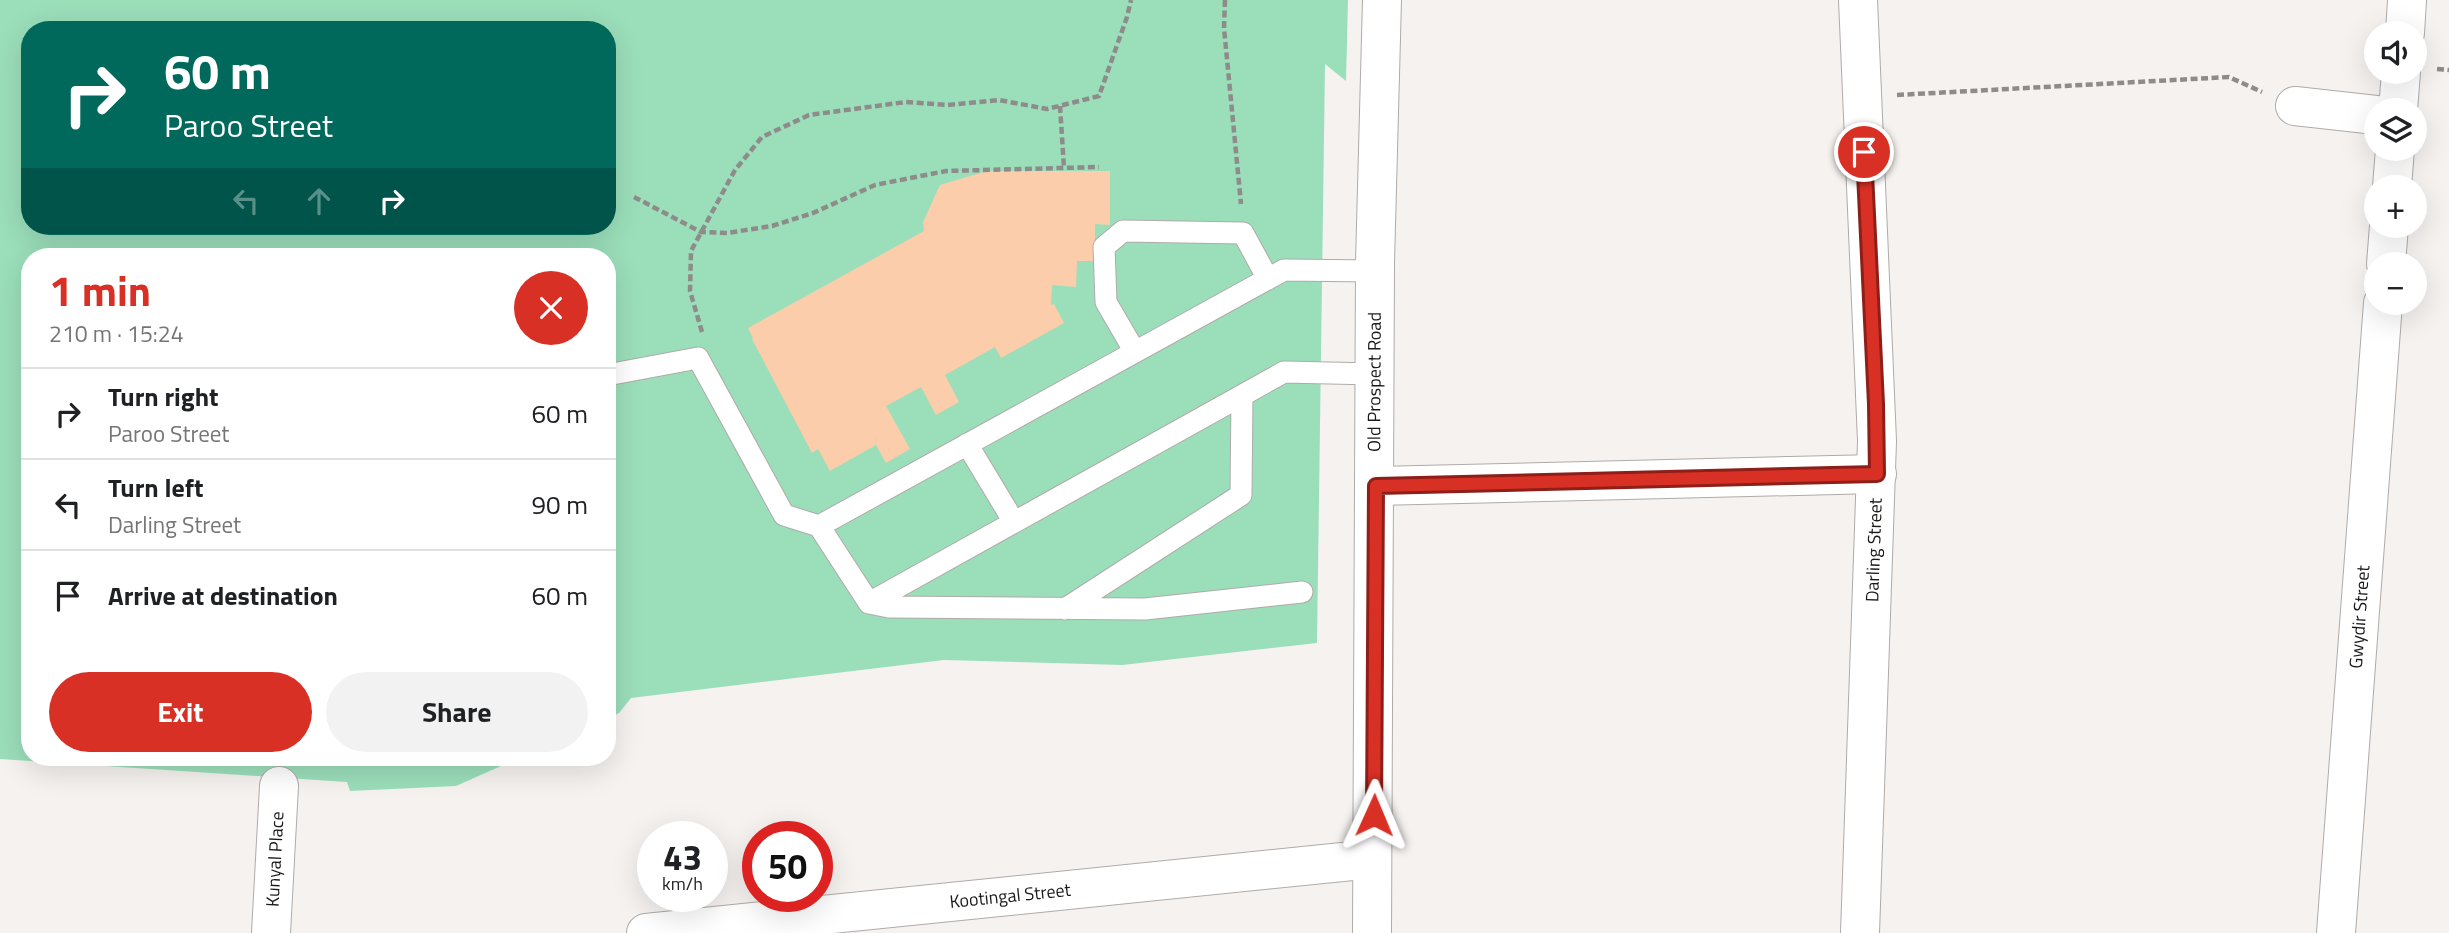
<!DOCTYPE html>
<meta charset="utf-8">
<style>
:root{--surface:#fff;--page:#f2f2f2;--text:#202124;--muted:#757577;--line:#e0e0e0;--accent:#d93025}
body{margin:0;font-family:"Titillium Web",sans-serif;background:var(--page);color:var(--text);height:100vh;display:flex;flex-direction:column;font-size:26px;white-space:nowrap}
*{box-sizing:border-box;margin:0}
p{font-size:23px;color:var(--muted)}
.icon{flex:none;width:38px;height:38px;fill:none;stroke:currentColor;stroke-width:2;stroke-linecap:round;stroke-linejoin:round}
.map{position:relative;flex:1;overflow:hidden}
.panel{position:absolute;left:21px;top:248px;width:595px;height:518px;display:flex;flex-direction:column;background:var(--surface);border-radius:28px;box-shadow:0 7px 28px #0002}
.panel>*{flex:none}
.hud{position:absolute;left:21px;top:21px;width:595px;height:214px;border-radius:28px;box-shadow:0 7px 28px #0002;background:#00695c;color:#fff;overflow:hidden}
.tools{position:absolute;left:2364px;top:21px;display:grid;gap:14px}
.tools a{display:grid;place-items:center;width:63px;height:63px;border-radius:50%;background:var(--surface);box-shadow:0 7px 28px #0002;font-size:35px}
.speed{position:absolute;left:637px;top:821px;display:flex;gap:14px;font-size:35px;font-weight:700;text-align:center}
.speed>*{display:grid;place-content:center;width:91px;height:91px;border-radius:50%;background:var(--surface);box-shadow:0 7px 28px #0002;line-height:1}
.speed small{font-size:18px;font-weight:400}
.speed .limit{border:10px solid #d22;background:#fff;color:#111}
.pin{position:absolute;display:grid;place-items:center;width:60px;height:60px;color:#fff;margin:-30px;border:4px solid #fff;border-radius:50%;box-shadow:0 2px 7px #0007}
.me{position:absolute;width:77px;margin:-38px;rotate:1deg;stroke-linejoin:round;filter:drop-shadow(0 0 5px #0008)}
.turn{display:flex;align-items:center;gap:24px;height:147px;padding:0 28px;font-size:32px}
.turn .icon{width:91px;height:91px;stroke-width:2.5}
.turn b{display:block;font-size:49px;line-height:60px}
.lanes{display:flex;align-items:center;height:66px;padding:0 28px;background:#0003;justify-content:center;gap:35px;direction:ltr}
.lanes .off{opacity:.35}
.round{display:grid;place-items:center;flex:none;width:74px;height:74px;border-radius:37px;background:var(--page)}
.summary{display:flex;align-items:center;justify-content:space-between;height:119px;padding:0 28px}
h1{font-size:42px;font-weight:700;line-height:52px;color:var(--accent)}
.primary-button{display:flex;gap:14px;margin-top:auto;padding:14px 28px}
.primary-button a{flex:1;height:80px;border-radius:42px;background:var(--accent);color:#fff;font-size:28px;font-weight:700;line-height:80px;text-align:center}
.primary-button a+a{background:var(--page);color:var(--text)}
ul{padding:0;list-style:none}
li{display:flex;align-items:center;gap:21px;height:91px;padding:0 28px;border-top:2px solid var(--line)}
li div{flex:1}
li b{display:block;font-size:26px}
li em{font-style:normal}
.map>svg:first-child{display:block}
.green{fill:#9bdeba;fill-rule:evenodd}
.building{fill:#fccdaa}
.lines{fill:none;stroke-linecap:round;stroke-linejoin:round}
.service-casing{stroke:#afaba9;stroke-width:23}
.minor-casing{stroke:#afaba9;stroke-width:40}
.secondary-casing{stroke:#afaba9;stroke-width:40}
.path{stroke:#8e8c8a;stroke-width:4.5;stroke-dasharray:7 3.5;stroke-linecap:butt}
.service{stroke:#fff;stroke-width:21}
.minor{stroke:#fff;stroke-width:38}
.secondary{stroke:#fff;stroke-width:38}
.route-casing{stroke:#8d1f18;stroke-width:18}
.route{stroke:#d93025;stroke-width:12}
.labels{text-anchor:middle;stroke-width:6;stroke-linejoin:round;paint-order:stroke}
.street-label{font-size:18px;fill:#1b1a19;stroke:#fff}
</style>
<div class="map">
<svg width="2449" height="933" viewBox="0 0 2449 933">
<rect width="100%" height="100%" fill="#f6f2f0"/>
<!-- green -->
<path class="green" d="M0 0H1348L1346 81 1325 64 1317 643 1122 665 944 660 631 698 619 713 607 719V257H30V758H519L456 786 350 791 347 782 0 759ZM30 30H607V226H30Z"/>
<!-- building -->
<path class="building" d="M987 171H1110V225L1095 224V261H1077L1076 287 1052 285 1051 305 1054 304 1064 323 1001 358 995 347 945 375 959 402 936 415 921 387 886 406 910 449 886 463 876 445 830 471 818 449 812 453 752 339 753 338 748 328 924 231 923 222 940 185Z"/>
<g class="lines">
<defs>
<path id="service" d="M1135 352 1106 302 1104 247 1123 231 1243 233 1268 279
M607 375 698 358 784 515 819 526
M967 444 1014 522
M1302 592 1145 609 889 607 869 603 819 526 1284 270 1375 271
M869 603 1284 372 1375 374
M1065 609 1241 495 1242 396"/>
<g id="minor">
<path d="M1858 0 1877 441 1860 933"/>
<path d="M2405 33 2407 0"/>
<path d="M2295 106 2376 115"/>
<path d="M2398 110 2401 72"/>
<path d="M2392 187 2395 149"/>
<path d="M2386 264 2389 226"/>
<path d="M1376 486 1877 474"/>
<path id="s1" d="M271 933 279 786"/>
<path id="s2" d="M646 933 1372 859"/>
<path id="s3" d="M2336 933 2383 303"/>
</g>
<g id="secondary">
<path id="s4" d="M1372 933 1375 263 1382 0"/>
</g>
</defs>
<!-- service casing -->
<use href="#service" class="service-casing"/>
<!-- minor casing -->
<use href="#minor" class="minor-casing"/>
<!-- secondary casing -->
<use href="#secondary" class="secondary-casing"/>
<!-- path -->
<path class="path" d="M1225 0 1224 28 1241 204
M2437 69 2449 70
M1897 95 2229 77 2262 92
M1060 106 1064 168
M634 197 701 232 727 233 772 226 813 213 875 185 946 171 1099 167
M702 332 690 291 691 251 735 170 762 137 809 115 906 102 948 105 999 100 1047 109 1099 96 1127 17 1131 0"/>
<!-- service -->
<use href="#service" class="service"/>
<!-- minor -->
<use href="#minor" class="minor"/>
<!-- secondary -->
<use href="#secondary" class="secondary"/>
</g>
<g class="lines">
<defs>
<path id="route" d="M1374 815 1376 486 1877 474 1876 404 1864 152"/>
</defs>
<!-- route casing -->
<use href="#route" class="route-casing"/>
<!-- route -->
<use href="#route" class="route"/>
</g>
<g class="labels">
<!-- street labels -->
<g class="street-label">
<text dy="6" stroke="none"><textPath href="#s4" startOffset="551">Old Prospect Road</textPath></text>
<text transform="translate(1874 550) rotate(-88)" y="6">Darling Street</text>
<text dy="6" stroke="none"><textPath href="#s3" startOffset="317">Gwydir Street</textPath></text>
<text dy="6" stroke="none"><textPath href="#s1" startOffset="74">Kunyal Place</textPath></text>
<text dy="6" stroke="none"><textPath href="#s2" startOffset="366">Kootingal Street</textPath></text>
</g>
</g>
</svg>
<div class="tools">
<a><svg class="icon" aria-label="sound" viewBox="0 0 24 24"><path d="M4 9h4l5-4v14l-5-4H4zM17 9q2 3 0 6"/></svg></a>
<a><svg class="icon" aria-label="layers" viewBox="0 0 24 24"><path d="M12 4l9 5-9 5-9-5zM3 14l9 5 9-5"/></svg></a>
<a>+</a>
<a>−</a>
</div>
<div class="speed"><div>43<small>km/h</small></div><div class="limit">50</div></div>
<div class="pin" style="left:1864px;top:152px;background:#d93025"><svg class="icon" aria-label="arrive" viewBox="0 0 24 24"><path d="M6 21V4h12l-3 4 3 4H6"/></svg></div>
<svg class="me" style="left:1374px;top:815px" viewBox="-20 -20 40 40"><path d="M0-17L14 15 0 8-14 15z" fill="#d93025" stroke="#fff" stroke-width="4"/></svg>
<div class="hud">
<div class="turn"><svg class="icon" aria-label="right" viewBox="0 0 24 24"><path d="M7 20v-9h11M14 6l5 5-5 5"/></svg><div><b>60 m</b>Paroo Street</div></div>
<div class="lanes"><svg class="icon off" aria-label="left" viewBox="0 0 24 24"><path d="M17 20v-9H6M10 6l-5 5 5 5"/></svg><svg class="icon off" aria-label="ahead" viewBox="0 0 24 24"><path d="M12 20V5M6 11l6-6 6 6"/></svg><svg class="icon" aria-label="right" viewBox="0 0 24 24"><path d="M7 20v-9h11M14 6l5 5-5 5"/></svg></div>
</div>
<section class="panel">
<div class="summary"><div><h1>1 min</h1><p>210 m · 15:24</p></div><a class="round" style="background:#d93025;color:#fff"><svg class="icon" aria-label="close" viewBox="0 0 24 24"><path d="M6 6l12 12M18 6L6 18"/></svg></a></div>
<ul>
<li><svg class="icon" aria-label="right" viewBox="0 0 24 24"><path d="M7 20v-9h11M14 6l5 5-5 5"/></svg><div><b>Turn right</b><p>Paroo Street</p></div><em>60 m</em></li>
<li><svg class="icon" aria-label="left" viewBox="0 0 24 24"><path d="M17 20v-9H6M10 6l-5 5 5 5"/></svg><div><b>Turn left</b><p>Darling Street</p></div><em>90 m</em></li>
<li><svg class="icon" aria-label="arrive" viewBox="0 0 24 24"><path d="M6 21V4h12l-3 4 3 4H6"/></svg><div><b>Arrive at destination</b></div><em>60 m</em></li>
</ul>
<div class="primary-button"><a>Exit</a><a>Share</a></div>
</section>
</div>
